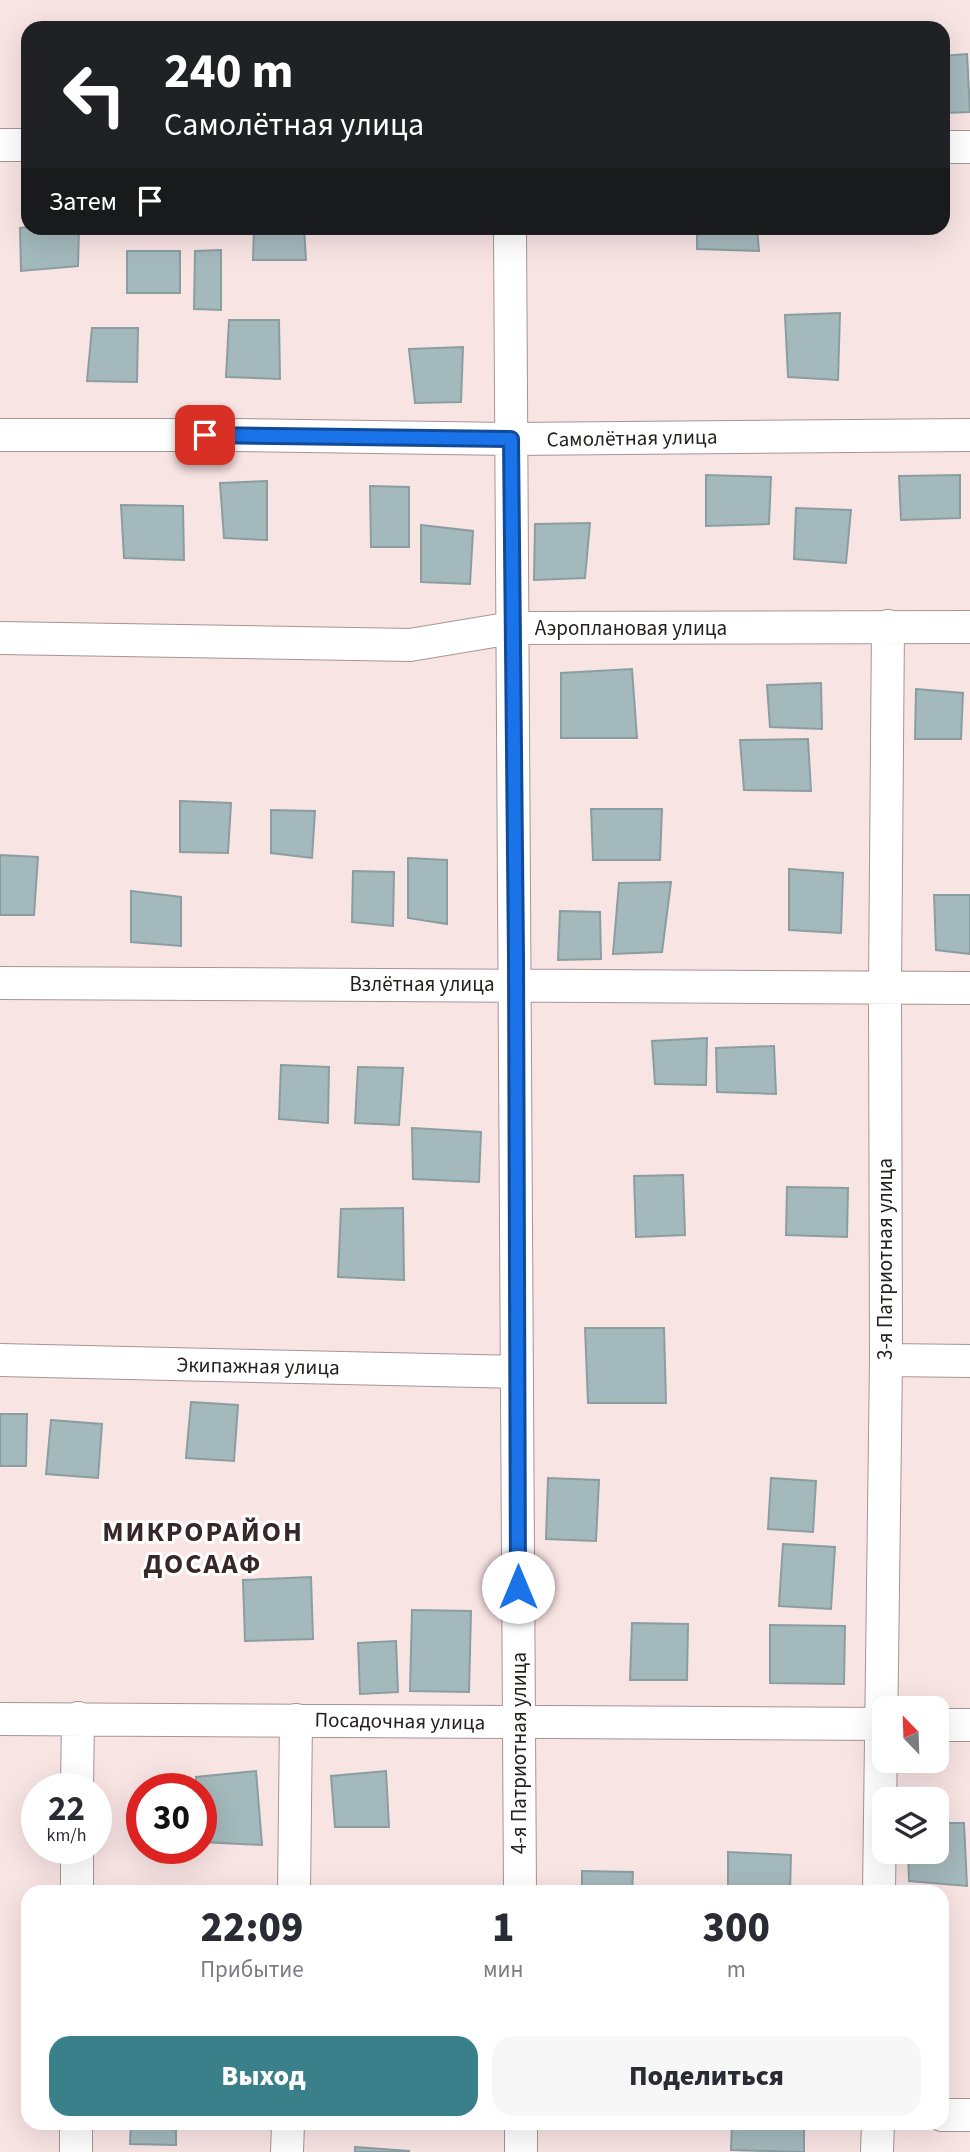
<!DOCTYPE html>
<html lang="ru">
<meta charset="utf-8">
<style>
:root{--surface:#fff;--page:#f7f7f7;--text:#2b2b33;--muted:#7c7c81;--accent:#3a808b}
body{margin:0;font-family:"Source Sans 3",sans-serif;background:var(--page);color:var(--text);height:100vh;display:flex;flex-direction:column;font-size:26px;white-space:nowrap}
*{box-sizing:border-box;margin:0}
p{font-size:23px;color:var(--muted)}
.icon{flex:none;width:38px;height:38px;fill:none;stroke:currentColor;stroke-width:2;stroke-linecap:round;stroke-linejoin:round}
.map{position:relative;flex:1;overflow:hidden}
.side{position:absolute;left:21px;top:1885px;width:928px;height:245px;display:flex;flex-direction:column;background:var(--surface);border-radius:21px;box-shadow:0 7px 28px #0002}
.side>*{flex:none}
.hud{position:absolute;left:21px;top:21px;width:929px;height:214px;border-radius:21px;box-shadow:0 7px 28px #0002;background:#202124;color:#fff;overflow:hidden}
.needle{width:46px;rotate:337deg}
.buttons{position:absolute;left:872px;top:1696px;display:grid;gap:14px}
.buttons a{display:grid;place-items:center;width:77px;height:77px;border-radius:14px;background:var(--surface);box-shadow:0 7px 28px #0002;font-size:35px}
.speed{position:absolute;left:21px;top:1773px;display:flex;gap:14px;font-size:35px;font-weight:700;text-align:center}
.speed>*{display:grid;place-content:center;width:91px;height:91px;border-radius:50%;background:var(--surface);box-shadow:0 7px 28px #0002;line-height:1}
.speed small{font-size:18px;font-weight:400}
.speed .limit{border:10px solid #d22;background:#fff;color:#111}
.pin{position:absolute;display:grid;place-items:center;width:60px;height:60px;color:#fff;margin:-30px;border-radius:14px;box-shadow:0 4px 10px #0006}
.me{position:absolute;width:77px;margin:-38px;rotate:0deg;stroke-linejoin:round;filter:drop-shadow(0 0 5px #0008)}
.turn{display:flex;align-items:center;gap:24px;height:147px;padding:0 28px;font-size:32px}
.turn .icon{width:91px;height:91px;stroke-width:2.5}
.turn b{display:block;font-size:49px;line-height:60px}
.then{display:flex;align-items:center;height:66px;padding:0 28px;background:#0003;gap:14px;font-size:26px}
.eta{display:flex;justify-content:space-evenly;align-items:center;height:119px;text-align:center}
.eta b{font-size:42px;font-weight:800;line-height:49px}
.primary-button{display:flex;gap:14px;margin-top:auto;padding:14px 28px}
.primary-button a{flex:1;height:80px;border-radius:21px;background:var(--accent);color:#fff;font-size:28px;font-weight:800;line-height:80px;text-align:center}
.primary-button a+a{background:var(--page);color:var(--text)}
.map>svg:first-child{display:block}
.building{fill:#a4b9bc;stroke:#8a9ea1;stroke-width:2}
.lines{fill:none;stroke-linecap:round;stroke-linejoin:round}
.minor-casing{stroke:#a79495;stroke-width:34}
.minor{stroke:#fff;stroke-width:32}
.route-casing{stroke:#114b97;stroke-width:18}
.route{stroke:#1a73e8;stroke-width:12}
.labels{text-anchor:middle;stroke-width:6;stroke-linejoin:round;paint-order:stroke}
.street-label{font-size:21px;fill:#272020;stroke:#fff}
.district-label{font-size:28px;font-weight:bold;letter-spacing:2px;fill:#372728;stroke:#fff}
</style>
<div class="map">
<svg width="970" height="2152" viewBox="0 0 970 2152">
<rect width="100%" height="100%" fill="#f9e4e4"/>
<!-- building -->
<path class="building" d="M967 54 970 112 943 113V56Z
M28 227 79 228 78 266 21 271 20 228Z
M254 228H304L306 260H253Z
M697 228H757L759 251 697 249Z
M221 250V310L194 309 195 251Z
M127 251H180V293H127Z
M840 313 838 380 788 377 785 315Z
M229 320H279L280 379 226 377Z
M92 328H138L137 382 87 381Z
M463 347 461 402 415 403 409 349Z
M706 475 771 477 769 524 706 526Z
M960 475V518L901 520 899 476Z
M267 481V540L224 538 220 483Z
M370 486 409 487V547H371Z
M121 505 183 506 184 560 124 558Z
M796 508 851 510 846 563 794 559Z
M590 523 585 578 534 580 535 524Z
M421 525 473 531 470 584 421 582Z
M632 669 637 738H561V673Z
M821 683 822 729 770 727 767 685Z
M916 689 963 693 961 739H915Z
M808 739 811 791 744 790 740 740Z
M180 801 231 803 228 853 180 852Z
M591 809H662L660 860H593Z
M271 810 315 811 312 858 271 853Z
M0 855 38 857 34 915H0Z
M408 858 447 860V924L408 918Z
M789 869 843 873 841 933 789 930Z
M353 871 394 872 393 926 352 922Z
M671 882 662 952 613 954 619 883Z
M131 891 181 897V946L131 942Z
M934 895H970V954L936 950Z
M560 911 600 912 601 959 558 960Z
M707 1038 706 1085 655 1084 652 1041Z
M774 1046 776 1094 717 1092 716 1048Z
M281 1065 329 1067 328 1123 279 1119Z
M358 1067 403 1068 399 1125 355 1123Z
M412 1128 481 1132 479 1182 413 1179Z
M683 1175 685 1235 636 1237 634 1176Z
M787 1187 848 1188 847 1237 786 1235Z
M403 1208 404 1280 338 1277 341 1209Z
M585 1328H664L666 1403H588Z
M191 1402 238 1405 234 1461 186 1458Z
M0 1414H27L26 1466H0Z
M51 1420 102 1424 98 1478 46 1474Z
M548 1478 599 1480 596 1541 546 1539Z
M771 1478 816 1481 813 1532 768 1529Z
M783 1544 835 1547 831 1609 779 1606Z
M311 1577 313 1639 245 1641 243 1580Z
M412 1610 471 1611 469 1692 410 1691Z
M632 1623 688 1624 687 1680H630Z
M770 1625 845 1626 844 1684 770 1683Z
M396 1641 398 1692 360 1694 358 1643Z
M256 1771 262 1845 201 1842V1788H196V1777Z
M386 1771 389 1827H335L331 1776Z
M936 1823H964L967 1886 909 1881 908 1852H936Z
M728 1852 791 1855 790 1892H728Z
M582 1871 633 1872 632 1892H582Z
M131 2123H176V2145L130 2144Z
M732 2123H804V2152L731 2150Z
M355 2147 409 2151V2152H355Z"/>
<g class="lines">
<defs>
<path id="minor" d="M0 145H28
M943 147H970
M510 228 520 1892
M0 435H231L511 439 970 435
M0 638 410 645 512 628 970 627
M0 983 970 988
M0 1360 517 1372
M886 1360 970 1361
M0 1719 884 1724
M936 1725H970
M77 1788 78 1718
M77 1892V1848
M294 1892 296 1720
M879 1892 886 1360 885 987 888 626
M942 2115H970
M521 2123V2152
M76 2152V2123
M287 2152 288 2123
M877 2152 878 2123"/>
</defs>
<!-- minor casing -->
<use href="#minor" class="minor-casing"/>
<!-- minor -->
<use href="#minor" class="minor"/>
</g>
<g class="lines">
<defs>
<path id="route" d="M205 435 511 439 516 957 518 1587"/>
</defs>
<!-- route casing -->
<use href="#route" class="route-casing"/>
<!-- route -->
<use href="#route" class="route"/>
</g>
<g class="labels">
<!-- street labels -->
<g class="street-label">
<text transform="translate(632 438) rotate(-1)" y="7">Самолётная улица</text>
<text x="631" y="635">Аэроплановая улица</text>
<text x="422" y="991">Взлётная улица</text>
<text transform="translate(885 1259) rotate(-90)" y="7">3-я Патриотная улица</text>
<text transform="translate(258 1366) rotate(1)" y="7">Экипажная улица</text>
<text transform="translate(400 1721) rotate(1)" y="7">Посадочная улица</text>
<text transform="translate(519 1753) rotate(-90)" y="7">4-я Патриотная улица</text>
</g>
<!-- district labels -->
<g class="district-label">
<text x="203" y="1541">МИКРОРАЙОН<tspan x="203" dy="32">ДОСААФ</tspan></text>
</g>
</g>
</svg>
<div class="buttons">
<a><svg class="needle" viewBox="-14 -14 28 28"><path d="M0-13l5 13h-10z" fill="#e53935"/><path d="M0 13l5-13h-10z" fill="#7c7c81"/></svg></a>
<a><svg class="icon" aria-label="layers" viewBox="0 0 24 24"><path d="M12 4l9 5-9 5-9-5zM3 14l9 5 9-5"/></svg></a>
</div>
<div class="speed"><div>22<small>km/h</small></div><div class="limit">30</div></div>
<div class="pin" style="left:205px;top:435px;background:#d93025"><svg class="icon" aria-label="arrive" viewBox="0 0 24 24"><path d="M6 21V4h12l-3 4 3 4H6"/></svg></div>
<svg class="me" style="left:518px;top:1587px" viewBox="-20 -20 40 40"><circle r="19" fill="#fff"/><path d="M0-13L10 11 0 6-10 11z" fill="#1a73e8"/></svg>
<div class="hud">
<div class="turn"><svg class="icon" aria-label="left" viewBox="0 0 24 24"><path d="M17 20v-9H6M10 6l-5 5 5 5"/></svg><div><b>240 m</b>Самолётная улица</div></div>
<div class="then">Затем<svg class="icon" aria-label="arrive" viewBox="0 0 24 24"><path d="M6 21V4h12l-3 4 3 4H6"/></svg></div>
</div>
<section class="side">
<div class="eta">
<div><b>22:09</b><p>Прибытие</p></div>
<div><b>1</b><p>мин</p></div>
<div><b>300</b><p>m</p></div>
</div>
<div class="primary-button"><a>Выход</a><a>Поделиться</a></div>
</section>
</div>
